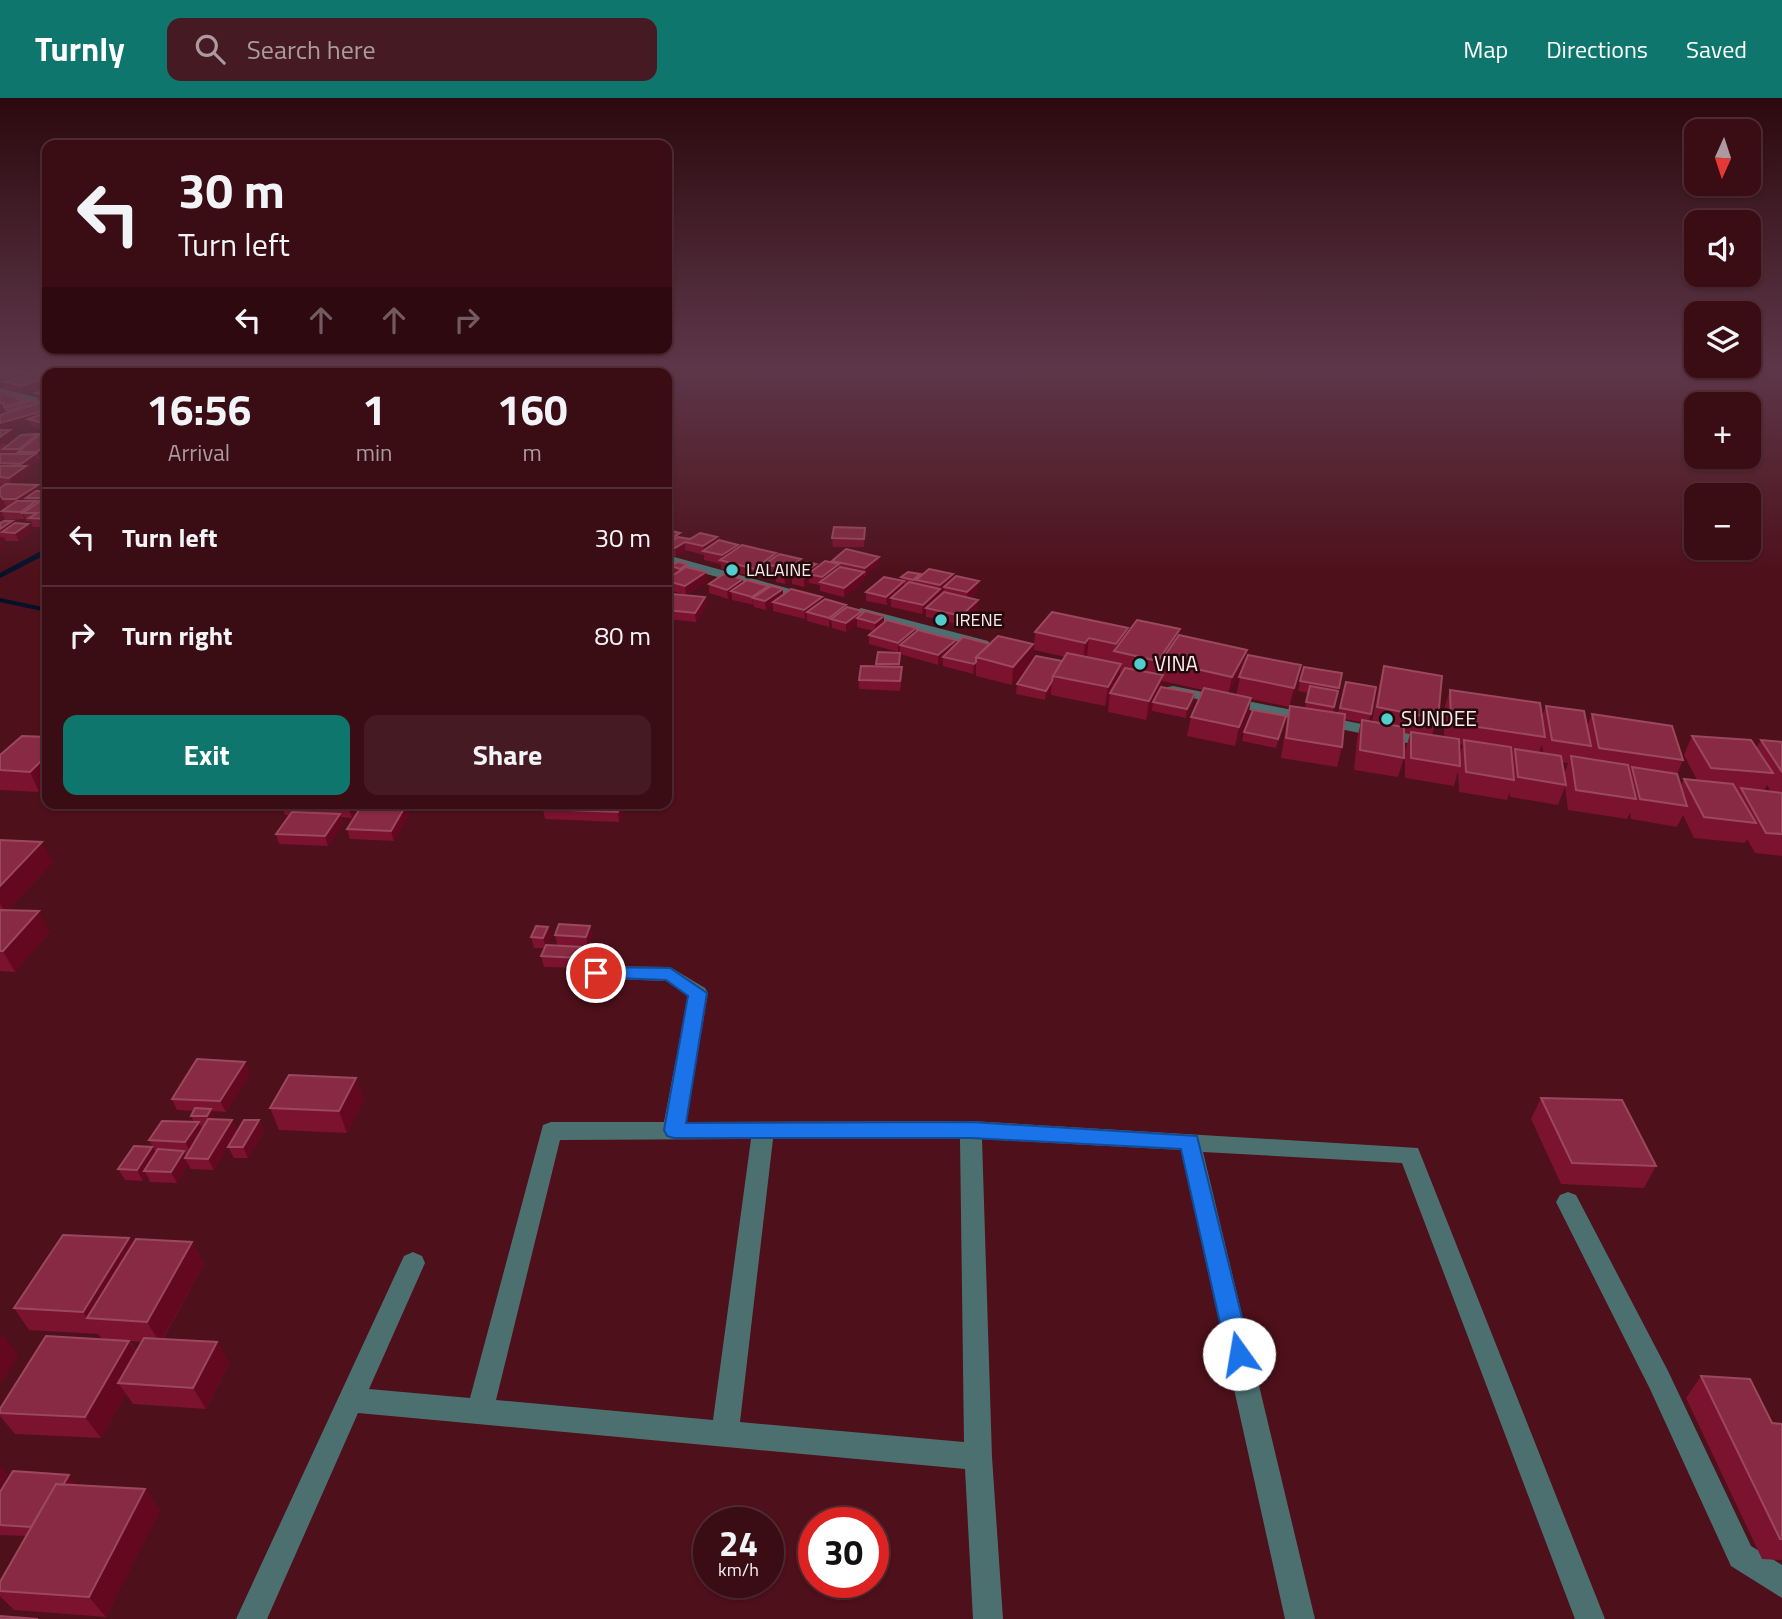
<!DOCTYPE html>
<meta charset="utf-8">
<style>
:root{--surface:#3a0c14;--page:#451a22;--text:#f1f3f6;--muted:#ab9ba0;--line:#542c34;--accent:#0f766e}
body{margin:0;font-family:"Titillium Web",sans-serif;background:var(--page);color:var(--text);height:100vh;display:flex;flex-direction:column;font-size:26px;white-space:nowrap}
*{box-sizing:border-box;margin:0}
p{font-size:23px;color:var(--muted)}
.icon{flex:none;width:38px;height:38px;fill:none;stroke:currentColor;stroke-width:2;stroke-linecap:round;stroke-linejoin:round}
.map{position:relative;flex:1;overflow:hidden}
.side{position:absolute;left:42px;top:270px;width:630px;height:441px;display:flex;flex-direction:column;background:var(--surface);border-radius:14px;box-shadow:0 2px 5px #0004,0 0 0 2px var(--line)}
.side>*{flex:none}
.hud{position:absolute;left:42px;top:42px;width:630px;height:214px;border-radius:14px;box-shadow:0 2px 5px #0004,0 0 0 2px var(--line);background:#3a0c14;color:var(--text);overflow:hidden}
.needle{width:46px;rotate:183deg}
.fabs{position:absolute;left:1684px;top:21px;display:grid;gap:14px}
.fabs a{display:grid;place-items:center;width:77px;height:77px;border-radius:14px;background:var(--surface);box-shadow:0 2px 5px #0004,0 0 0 2px var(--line);font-size:35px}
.speed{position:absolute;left:693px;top:1409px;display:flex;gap:14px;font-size:35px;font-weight:700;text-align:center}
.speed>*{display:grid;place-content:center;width:91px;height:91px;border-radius:50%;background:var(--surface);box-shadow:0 2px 5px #0004,0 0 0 2px var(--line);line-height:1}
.speed small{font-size:18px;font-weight:400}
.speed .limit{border:10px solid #d22;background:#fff;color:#111}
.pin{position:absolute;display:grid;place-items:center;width:60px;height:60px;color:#fff;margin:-30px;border:4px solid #fff;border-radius:50%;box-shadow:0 2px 7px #0007}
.me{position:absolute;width:77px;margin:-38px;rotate:347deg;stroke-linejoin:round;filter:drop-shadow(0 0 5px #0008)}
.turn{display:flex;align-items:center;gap:24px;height:147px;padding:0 21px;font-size:32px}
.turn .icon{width:91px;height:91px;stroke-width:2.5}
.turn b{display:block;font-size:49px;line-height:60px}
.lanes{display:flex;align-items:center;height:66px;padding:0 21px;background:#0003;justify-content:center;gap:35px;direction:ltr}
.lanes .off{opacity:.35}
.eta{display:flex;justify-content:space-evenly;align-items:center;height:119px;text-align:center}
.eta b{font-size:42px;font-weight:700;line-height:49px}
.button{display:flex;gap:14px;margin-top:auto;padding:14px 21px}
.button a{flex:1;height:80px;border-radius:14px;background:var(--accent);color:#fff;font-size:28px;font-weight:700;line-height:80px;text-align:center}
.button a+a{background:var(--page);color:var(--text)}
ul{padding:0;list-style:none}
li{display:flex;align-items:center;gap:21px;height:98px;padding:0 21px;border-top:2px solid var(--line)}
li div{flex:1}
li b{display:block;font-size:26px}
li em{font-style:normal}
header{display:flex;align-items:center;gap:42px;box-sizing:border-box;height:98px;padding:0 35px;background:var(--accent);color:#fff}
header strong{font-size:33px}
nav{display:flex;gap:38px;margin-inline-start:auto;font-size:24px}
.search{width:490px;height:63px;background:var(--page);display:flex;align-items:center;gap:18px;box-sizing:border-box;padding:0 24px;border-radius:14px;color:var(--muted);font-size:26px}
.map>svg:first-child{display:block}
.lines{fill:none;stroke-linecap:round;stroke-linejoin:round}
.stream{fill:#02112a;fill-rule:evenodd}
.street{fill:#4c7070;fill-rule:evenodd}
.wall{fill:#7b122e;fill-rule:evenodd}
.shaded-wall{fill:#63081e}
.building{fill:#882a43;stroke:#9a485d;stroke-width:2}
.route{fill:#1a73e8;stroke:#114b97;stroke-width:2}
.poi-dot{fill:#52cdce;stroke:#23090b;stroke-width:2.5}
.labels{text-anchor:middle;stroke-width:5;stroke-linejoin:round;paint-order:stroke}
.far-poi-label{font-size:18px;fill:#fbebeb;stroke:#23090b;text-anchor:start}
.poi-label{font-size:21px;fill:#fbebeb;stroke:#23090b;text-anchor:start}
</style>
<header>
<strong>Turnly</strong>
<div class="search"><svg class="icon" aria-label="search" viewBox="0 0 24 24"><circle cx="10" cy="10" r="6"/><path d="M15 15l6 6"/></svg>Search here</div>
<nav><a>Map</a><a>Directions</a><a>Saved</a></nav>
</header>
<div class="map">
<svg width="1782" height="1521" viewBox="0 0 1782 1521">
<rect width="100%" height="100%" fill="#4e101a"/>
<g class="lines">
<!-- stream -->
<path class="stream" d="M356 266H362L354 275H348Z
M44 447H47V456L0 480V475L41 453Z
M0 500 47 510V514L0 504Z"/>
<!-- street -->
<path class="street" d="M0 290 47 302V308L0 296Z
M667 457 812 497 813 500 807 504 667 465Z
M861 510 988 543 990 546 983 550 856 517 854 514Z
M1173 588 1431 640 1439 645 1431 650 1168 595V589Z
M596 868 670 869 705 890 708 895 686 1024 971 1023 1418 1050 1605 1521H1575L1402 1065 1203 1054 1315 1521H1285L1181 1052 982 1041 992 1359 1003 1521H973L965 1371 358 1315 267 1521H236L404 1158 413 1154 422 1158 425 1165 369 1291 470 1300 543 1027 551 1024H664L688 898 666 883 589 880 586 875 589 870ZM751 1041 713 1322 496 1302 560 1042ZM773 1041H960L964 1344 740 1324Z
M1568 1094 1576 1097 1668 1273 1751 1448 1782 1467V1500L1731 1468 1650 1291 1556 1104 1560 1097Z"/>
</g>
<!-- wall -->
<path class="wall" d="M31 266H90L76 275H47V277H44L47 278V287L24 295 6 291 5 287 0 289V271L25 277 35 275Z
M47 292V305L38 302 36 295Z
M0 295 21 300 24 304 37 305V306L47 307V356L40 361H37L38 364 28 371 30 376 14 386 38 387 40 393H45L43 389 47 387V429H33L31 423H26V421L5 422 3 417 0 419V390L3 387H0ZM30 325 31 328 45 332 38 338V336L7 348 6 346H3L13 340 4 332Z
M12 423 14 426 32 434 19 443H6L4 439H0V425Z
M865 430 864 449H833L832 440Z
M667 432 681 439 690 441 717 439V444L738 450 776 458 802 468 816 466V470L832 465V463L879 459V467L864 479V483L844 499 820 493V487L809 485 804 489 792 486V478L797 473 789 479V483L785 486 776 484V477L766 474 765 472 755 479 721 471V466L704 462V457L685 452 676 458 667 456Z
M671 468 687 469 706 474 707 483 686 497 669 492V495L667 497V481L673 477Z
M953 476V481L978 492 970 500 978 502 977 511 961 527 926 519V513L922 516 891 509V504L887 507 866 503V494L901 483V479Z
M743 485 768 488V490L783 491V497L822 503 862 513V515L884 518V525L916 530V534L956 546H1033L1032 565 1062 563 1065 559 1034 552 1035 534 1127 535 1180 531 1179 537 1245 566 1301 567 1297 585 1289 609 1251 601 1248 619 1235 648 1187 638 1191 619 1203 592 1162 583 1161 589 1195 595 1193 605 1186 620 1152 613V612L1146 622 1108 614 1109 602 1105 608 1051 597V593L1045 602 1016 596 1017 586 1031 565 1012 587 976 578V573L973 576 943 568V562L938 567 900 556V569L902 579 900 593 859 591V582L876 569V566L900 555V553L898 554 869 546V537L874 533 857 529V526L846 534 832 530V527L829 529 807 523V519L805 521 773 513V507L766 512 754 509V507L732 502V498L728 501 709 495V486ZM1241 575 1236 597 1229 595Z
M705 499 706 508 696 524 667 521V503Z
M1384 568 1438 621 1432 637 1444 639V611L1450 592 1542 618 1546 608 1587 628 1592 616 1683 662 1677 676 1681 687 1684 681 1697 682 1684 657 1692 638 1756 650 1761 642 1782 644V758L1755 755 1747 741 1745 745 1694 740 1683 717 1677 729 1631 721 1630 715 1627 721 1568 712 1565 689 1558 707 1510 699V694L1507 702 1459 694 1458 674 1454 688 1405 680V653L1410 636 1404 635V660L1398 679 1354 672 1357 641 1361 624 1344 621 1342 649 1337 669 1281 660 1286 627 1290 608 1305 610 1308 595 1298 593 1300 583 1342 575 1333 614 1338 615 1346 584 1371 616 1369 623 1372 624 1379 587ZM1459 646 1463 647 1460 656ZM1542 647 1543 655 1539 654ZM1562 664 1568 665 1564 676ZM1767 687 1771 694 1764 693Z
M1284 628 1276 650 1242 643 1244 634Z
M22 638 39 694 0 692V657Z
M281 705H361L352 720 341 719 343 726 328 748 279 746 276 736 289 717H285Z
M406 707 409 717 394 743 350 741 347 731Z
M626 708 619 724 545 721 543 711Z
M0 742 53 764 8 812 50 834 15 874 0 873Z
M590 828 592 838 588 849H582L584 859 580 870 544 869 541 858 544 850H534L531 839 548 829 551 839 547 847H557L555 837Z
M245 964 250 975 226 1014 212 1013 216 1022H232L237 1033 214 1072 191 1071 188 1066 177 1085 150 1084 147 1077 143 1083 125 1082 118 1071 155 1055 156 1053H155L149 1042 194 1024 191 1018 194 1013 177 1012 172 1001Z
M356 980 364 1002 347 1035 279 1032 270 1010Z
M1541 1000 1656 1068 1644 1090 1561 1086 1531 1021Z
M259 1022 264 1033 248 1060H234L228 1049Z
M129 1140 133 1147 192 1144 204 1166 163 1241 217 1244 229 1265 206 1311 133 1306 126 1296 101 1340 15 1336 0 1318V1311L102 1241 98 1236 29 1232 14 1210ZM130 1243 141 1244 136 1253Z
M1701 1278 1772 1325 1782 1326V1462L1762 1461 1686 1300Z
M77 1387 145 1391 160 1412 106 1519 14 1512 0 1498V1484L26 1438 0 1437V1394Z"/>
<!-- shaded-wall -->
<path class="shaded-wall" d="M68 266H90L76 275H71Z
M24 274 27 281 3 284 5 287 0 289V281Z
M47 279V287L24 295 21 288Z
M21 300 26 307 19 306 24 317 6 312 9 320 0 323V306Z
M47 312V320L28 321 30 325 1 333 0 325Z
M10 332 13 340 0 348V339Z
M38 336 41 344 21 354 19 351Z
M47 346V356L40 361 37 354Z
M35 356 38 364 28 371 30 376 12 388 9 380 23 371 21 366Z
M38 387 41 395 26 400 28 404 19 409 16 401Z
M1 397 8 413H2L3 417 0 419V398Z
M36 403 39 411 23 415 26 421 25 422 21 414Z
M12 423 16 431 2 434 1 431Z
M28 426 32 434 19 443 15 435Z
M680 435 681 443 670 449 669 442Z
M717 439V447L703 453V457V448Z
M0 440H1L5 448 0 451Z
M685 444V452L676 458 675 450Z
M738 447V455L723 463 722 457Z
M776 455 777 464 765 466V472L755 479 754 471Z
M879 459V467L865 479V470Z
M801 461 802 470 797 471V473L789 479V483L785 486 784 478 788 475V471Z
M669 464 670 472 667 474V465Z
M816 466V475L809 476V485L804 489V480L807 478 806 473Z
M839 466V475L823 485 822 479Z
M706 474 707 483 686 497 685 488Z
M864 474V483L844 499V490Z
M953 476V485L944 489V492L940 496V487Z
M743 481 744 490 731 493 732 498 728 501 727 492Z
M904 483V492L891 500V504L887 507 886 499Z
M979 483 978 492 967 502V494Z
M667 487H668L669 495 667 497Z
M768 488 769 497 753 500V508L752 499Z
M783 491V499L773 504V507L766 512 765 503Z
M940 491V500L926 510V513L922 516 923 507Z
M705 499 706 508 696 524 695 515Z
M822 499V508L807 514V519L805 521 804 512Z
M978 502 977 511 961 527V518Z
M846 507V516L831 521 832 527 829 529V520Z
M862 513V521L857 520V526L846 534V525Z
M884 518V527L875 534V525Z
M916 530V539L900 547V553L898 554V545Z
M1128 530 1125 549 1115 553 1116 546Z
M1180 531 1177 549 1161 563 1159 577 1156 582 1158 563Z
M1089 540 1087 558 1083 564 1085 545Z
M956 542 955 551 943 559V562L938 567V557Z
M1033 546 1032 565 1012 587 1013 569Z
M1247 552 1244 570 1228 598 1232 579Z
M976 564V573L973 576 974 566Z
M1121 566 1119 585 1110 595 1109 602 1105 608 1108 589Z
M1301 567 1297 585 1289 609 1294 590Z
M1163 577 1160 596 1153 604 1152 612 1146 622 1149 603Z
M1052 583 1051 593 1045 602 1046 593Z
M1195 595 1193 605 1186 620 1187 611Z
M1251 600 1248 619 1235 648 1239 629Z
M1286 618 1284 628 1276 650 1278 641Z
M47 657V686L39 694 30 674Z
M347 705H361L352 720Z
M621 705H625L626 708 619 724 618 714Z
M406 707 409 717 394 743 391 733Z
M340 716 343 726 328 748 325 738Z
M42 744 53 764 5 815 0 805V788Z
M39 813 50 834 15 874 3 853Z
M590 828 592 838 588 849 586 839Z
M548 829 551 839 546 850 543 840Z
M582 849 584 859 580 870 578 860Z
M245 964 250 975 226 1014 220 1003Z
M356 980 364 1002 347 1035 339 1013Z
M211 1011 216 1022 212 1029 207 1018Z
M232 1022 237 1033 214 1072 208 1061Z
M259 1022 264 1033 248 1060 243 1049Z
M199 1024 204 1035 191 1055 185 1044Z
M152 1049 158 1060 144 1073 147 1077 143 1083 137 1072Z
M184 1053 188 1060H185L188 1066 177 1085 171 1074Z
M129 1140 142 1162 87 1220 98 1236 83 1214Z
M192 1144 204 1166 160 1245 147 1224Z
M3 1236 19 1258 0 1287V1240Z
M129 1243 143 1265 118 1285 126 1296 101 1340 85 1319Z
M217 1244 229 1265 206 1311 193 1290Z
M0 1368 8 1377 0 1391Z
M69 1377 77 1387 38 1429Z
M145 1391 160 1412 106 1519 89 1499Z"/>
<!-- building -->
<path class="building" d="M6 270 24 274 0 281V271Z
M32 275 47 278V279L21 288 3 284Z
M47 292V298L36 295Z
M0 295 21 300 18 301 24 303 4 309 3 305H0Z
M29 303 37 305 27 308 19 306Z
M41 305 47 307V312L0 325V317Z
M14 307 21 309 10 313 6 312 5 310Z
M47 314V324L43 325 28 321Z
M0 332H10L0 339Z
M45 332H47V346L37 354H18Z
M38 336 19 351H3L21 337Z
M0 356H35L21 366 0 365Z
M0 368H26L9 380 0 379Z
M6 386 38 387 16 401H3L0 397V390Z
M36 393H47V400H26Z
M17 403H36L21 414 2 413Z
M40 403H47V414L43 417H47L46 421 29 420 37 415H23Z
M4 423H12L0 431V425Z
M15 425 28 426 15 435 2 434Z
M834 429 865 430 864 441 832 440Z
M667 432 680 435 669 442 667 441Z
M700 435 717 439 703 448 685 444 675 450 667 448V446L678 439 690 441Z
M719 442 738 447 722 457 703 453Z
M742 447 776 455 754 471 720 462Z
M846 451 879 459 865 470 832 463Z
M779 456 801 461 788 471 765 466Z
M825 463 839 466 822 479 808 476Z
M678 464 687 466 680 471 671 468Z
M806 464 816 466 806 473 797 471Z
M686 469 706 474 685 488 667 483V481Z
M840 469 864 474 844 490 820 484Z
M929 471 953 476 940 487 916 482Z
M780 472 789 474 784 478 776 476Z
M797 474 809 476 804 480 792 478Z
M908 474 920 476 913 482 901 479Z
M724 476 743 481 727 492 709 486Z
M956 478 979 483 967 494 944 489Z
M884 479 904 483 886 499 866 494Z
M747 482 768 488 752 499 731 493Z
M909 484 940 491 923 507 891 500Z
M771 488 783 491 765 503 753 500Z
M791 491 822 499 804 512 773 504Z
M944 494 978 502 961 518 926 510Z
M672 496 705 499 695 515 667 512V503Z
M825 501 846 507 829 520 807 514Z
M847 509 862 513 846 525 831 521Z
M865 513 884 518 875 525 857 520Z
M1052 514 1128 530 1116 546 1089 540 1085 545 1035 534Z
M887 522 916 530 898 545 869 537Z
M1137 522 1180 531 1158 563 1114 553Z
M918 532 956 542 938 557 900 547Z
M1179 537 1247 552 1232 579 1161 563Z
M998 538 1033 546 1013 569 976 559Z
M963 539 990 546 976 559V564L974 566 943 559Z
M878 554 900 555 899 566H876Z
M1067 555 1121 566 1108 589 1053 578Z
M1248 557 1301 567 1294 590 1239 579Z
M1036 558 1062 563 1053 578 1052 583 1046 593 1017 586Z
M861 568 902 569 900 583 859 582Z
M1384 568 1442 578 1438 621 1377 609Z
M1304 569 1342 575 1339 590 1300 583Z
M1125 570 1163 577 1149 603 1110 595Z
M1346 584 1376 589 1371 616 1340 610Z
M1310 588 1338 593 1334 609 1306 604Z
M1161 589 1195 595 1187 611 1153 604Z
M1204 590 1251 600 1239 629 1191 619Z
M1450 592 1540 605 1545 639 1451 625Z
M1290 608 1345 616 1342 649 1286 640Z
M1546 608 1584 613 1591 648 1552 642Z
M1253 612 1286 618 1278 641 1244 634Z
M1592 616 1672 628 1683 662 1599 650Z
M1362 622 1404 629V660L1360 652Z
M1411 634 1459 641 1460 668 1411 660Z
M22 638 47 639V657L30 674 0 672V657Z
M1692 638 1751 642 1773 675 1711 670Z
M1464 642 1511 649 1514 682 1466 674Z
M1761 642 1782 644V674Z
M1515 651 1561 658 1566 687 1518 679Z
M1571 658 1628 667 1636 701 1576 692Z
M1632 669 1677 676 1687 708 1640 701Z
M1684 681 1733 686 1756 725 1704 719Z
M1741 690 1782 695V736L1766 735Z
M545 705H621L618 714 543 711Z
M363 706 406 707 391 733 347 731Z
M292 714 340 716 325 738 276 736Z
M0 742 42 744 0 788Z
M0 812 39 813 3 853H0Z
M559 826 590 828 586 839 555 837Z
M536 828 548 829 543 840 531 839Z
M546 847 582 849 578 860 541 858Z
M197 961 245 964 220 1003 172 1001Z
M289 977 356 980 339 1013 270 1010Z
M1541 1000 1622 1002 1656 1068 1572 1065Z
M195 1010 211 1011 207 1018H191Z
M208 1021 232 1022 208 1061 185 1060Z
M244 1022H259L243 1049H228Z
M162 1023 199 1024 185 1044 149 1042Z
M134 1048 152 1049 137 1072 118 1071Z
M158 1051 184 1053 171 1074 144 1073Z
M63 1137 129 1140 83 1214 14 1210Z
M136 1141 192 1144 147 1224 87 1220Z
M46 1238 129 1243 85 1319 0 1315V1311Z
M144 1240 217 1244 193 1290 118 1285Z
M1701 1278 1750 1281 1772 1325 1782 1326V1441H1780Z
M13 1373 69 1377 63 1387 56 1386 31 1429 0 1427V1394Z
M56 1386 145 1391 89 1499 0 1493V1484Z
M0 1518 38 1521H0Z"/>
<!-- sky -->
<linearGradient id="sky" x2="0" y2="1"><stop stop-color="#2b090e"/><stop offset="0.56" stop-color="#5d3749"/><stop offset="1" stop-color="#5d3749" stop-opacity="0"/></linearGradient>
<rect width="1782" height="479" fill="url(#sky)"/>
<!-- route -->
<path class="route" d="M596 869 670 870 707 895 686 1025 971 1024 1197 1038 1251 1256 1247 1264 1239 1267 1230 1264 1227 1256 1181 1051 971 1040H674L667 1038 664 1032 688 898 666 882 590 879 587 875 590 871Z"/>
<!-- markers -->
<g class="poi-dot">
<circle cx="732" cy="472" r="7"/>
<circle cx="941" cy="522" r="7"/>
<circle cx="1140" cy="566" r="7"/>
<circle cx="1387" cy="621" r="7"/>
</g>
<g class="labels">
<!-- far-poi labels -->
<g class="far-poi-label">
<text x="746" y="478">LALAINE</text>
<text x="955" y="528">IRENE</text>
</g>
<!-- poi labels -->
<g class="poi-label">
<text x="1154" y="573">VINA</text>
<text x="1401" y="628">SUNDEE</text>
</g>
</g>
</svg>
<div class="fabs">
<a><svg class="needle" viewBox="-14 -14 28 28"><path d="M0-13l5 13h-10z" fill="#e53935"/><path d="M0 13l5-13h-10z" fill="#ab9ba0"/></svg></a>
<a><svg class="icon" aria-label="sound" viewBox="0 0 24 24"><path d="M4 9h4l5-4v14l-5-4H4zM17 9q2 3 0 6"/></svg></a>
<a><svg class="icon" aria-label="layers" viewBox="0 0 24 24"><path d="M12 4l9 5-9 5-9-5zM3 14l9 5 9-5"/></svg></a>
<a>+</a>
<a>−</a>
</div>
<div class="speed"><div>24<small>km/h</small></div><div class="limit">30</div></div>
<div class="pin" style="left:596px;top:875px;background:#d93025"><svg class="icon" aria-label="arrive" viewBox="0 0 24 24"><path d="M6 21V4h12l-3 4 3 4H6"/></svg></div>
<svg class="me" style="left:1239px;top:1256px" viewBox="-20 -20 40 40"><circle r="19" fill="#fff"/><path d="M0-13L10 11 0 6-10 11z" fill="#1a73e8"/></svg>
<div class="hud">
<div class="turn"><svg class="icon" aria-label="left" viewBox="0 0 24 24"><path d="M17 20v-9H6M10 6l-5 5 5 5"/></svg><div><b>30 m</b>Turn left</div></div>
<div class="lanes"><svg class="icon" aria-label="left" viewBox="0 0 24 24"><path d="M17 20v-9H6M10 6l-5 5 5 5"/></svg><svg class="icon off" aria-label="ahead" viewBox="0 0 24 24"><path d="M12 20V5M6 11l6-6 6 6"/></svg><svg class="icon off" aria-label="ahead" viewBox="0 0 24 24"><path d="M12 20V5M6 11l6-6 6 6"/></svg><svg class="icon off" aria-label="right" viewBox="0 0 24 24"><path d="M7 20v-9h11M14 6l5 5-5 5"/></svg></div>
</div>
<section class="side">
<div class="eta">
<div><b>16:56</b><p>Arrival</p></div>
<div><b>1</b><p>min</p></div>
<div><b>160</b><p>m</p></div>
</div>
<ul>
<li><svg class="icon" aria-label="left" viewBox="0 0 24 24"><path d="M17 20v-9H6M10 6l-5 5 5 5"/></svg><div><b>Turn left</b></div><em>30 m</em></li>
<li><svg class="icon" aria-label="right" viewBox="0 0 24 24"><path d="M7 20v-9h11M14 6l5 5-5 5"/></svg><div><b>Turn right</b></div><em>80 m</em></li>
</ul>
<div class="button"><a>Exit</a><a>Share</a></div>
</section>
</div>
